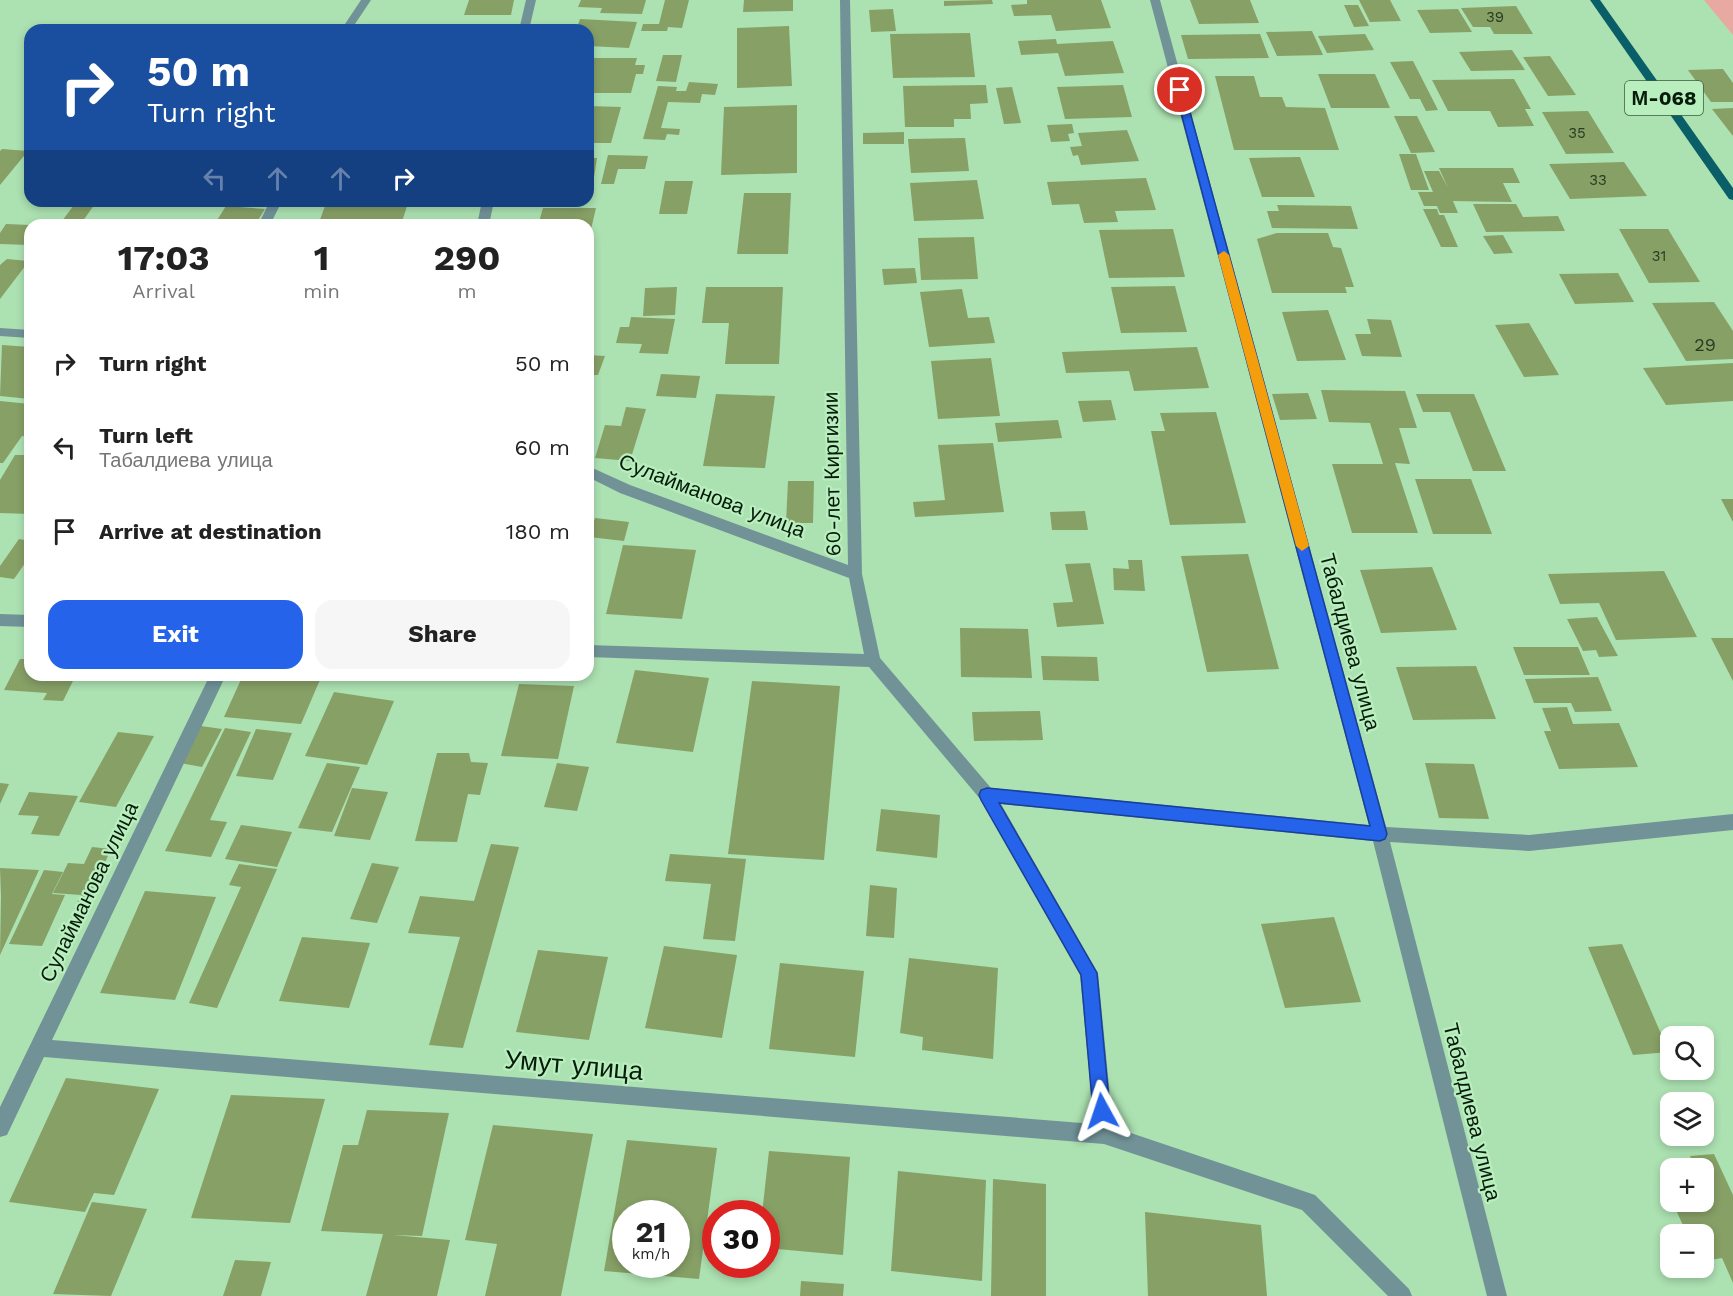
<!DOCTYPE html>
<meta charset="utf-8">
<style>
:root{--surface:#fff;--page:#f6f6f6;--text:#222;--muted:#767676;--accent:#2563eb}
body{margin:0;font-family:"Work Sans",sans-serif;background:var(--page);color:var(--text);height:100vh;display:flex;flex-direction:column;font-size:22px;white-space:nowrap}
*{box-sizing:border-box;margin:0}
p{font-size:20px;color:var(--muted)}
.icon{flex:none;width:33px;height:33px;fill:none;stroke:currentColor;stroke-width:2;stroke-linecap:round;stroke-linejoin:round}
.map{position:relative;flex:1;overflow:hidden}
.panel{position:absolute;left:24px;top:219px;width:570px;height:462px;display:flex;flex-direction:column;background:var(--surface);border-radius:18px;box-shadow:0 3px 9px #0003}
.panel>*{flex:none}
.top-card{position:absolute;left:24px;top:24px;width:570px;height:183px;border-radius:18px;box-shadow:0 3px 9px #0003;background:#1a4fa0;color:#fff;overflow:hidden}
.buttons{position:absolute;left:1660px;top:1026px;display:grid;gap:12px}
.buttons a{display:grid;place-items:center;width:54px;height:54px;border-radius:12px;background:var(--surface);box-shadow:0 3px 9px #0003;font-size:30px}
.speed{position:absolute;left:612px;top:1200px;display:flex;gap:12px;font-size:30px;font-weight:700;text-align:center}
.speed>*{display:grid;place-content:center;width:78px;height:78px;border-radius:50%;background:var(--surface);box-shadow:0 3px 9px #0003;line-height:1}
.speed small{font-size:15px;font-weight:400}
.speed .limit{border:9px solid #d22;background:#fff;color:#111}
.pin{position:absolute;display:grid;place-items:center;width:51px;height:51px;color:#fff;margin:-26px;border:3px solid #fff;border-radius:50%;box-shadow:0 2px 6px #0007}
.me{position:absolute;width:66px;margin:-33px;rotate:355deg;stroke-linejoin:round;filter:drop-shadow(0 0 4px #0008)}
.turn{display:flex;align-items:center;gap:21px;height:126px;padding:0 24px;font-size:27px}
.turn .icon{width:78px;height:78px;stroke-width:2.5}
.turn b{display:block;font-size:42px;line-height:51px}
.lanes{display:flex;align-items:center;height:57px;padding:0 24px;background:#0003;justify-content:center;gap:30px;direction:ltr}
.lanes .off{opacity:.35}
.eta{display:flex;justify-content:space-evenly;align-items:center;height:102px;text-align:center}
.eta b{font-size:36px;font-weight:700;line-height:42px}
.cta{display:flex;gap:12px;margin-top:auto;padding:12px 24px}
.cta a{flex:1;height:69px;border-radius:18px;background:var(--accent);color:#fff;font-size:24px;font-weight:700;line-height:69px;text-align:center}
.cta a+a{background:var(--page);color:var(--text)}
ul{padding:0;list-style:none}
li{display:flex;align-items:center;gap:18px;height:84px;padding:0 24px}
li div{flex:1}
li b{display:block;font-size:22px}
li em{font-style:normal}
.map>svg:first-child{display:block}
.green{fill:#e7a9a1}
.building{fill:#87a066;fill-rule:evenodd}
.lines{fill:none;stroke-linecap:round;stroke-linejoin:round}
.street{fill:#719398;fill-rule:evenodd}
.primary{fill:#095e67;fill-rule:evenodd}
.route{fill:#2563eb;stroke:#184099;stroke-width:1.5}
.slow{fill:#f59e0b}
.labels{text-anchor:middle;stroke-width:4.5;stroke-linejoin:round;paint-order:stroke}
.far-number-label{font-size:15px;fill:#273c21}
.number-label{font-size:18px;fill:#273c21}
.shield{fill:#b9efbe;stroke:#3c5b40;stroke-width:1.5}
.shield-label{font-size:20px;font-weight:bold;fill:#071b0a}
.street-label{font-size:21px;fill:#071b0a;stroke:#b9efbe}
.near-street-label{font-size:26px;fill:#071b0a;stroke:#b9efbe}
</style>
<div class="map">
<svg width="1733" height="1296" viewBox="0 0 1733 1296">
<rect width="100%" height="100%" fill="#ace1b1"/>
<!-- green -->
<path class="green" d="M1704 0H1733V35Z"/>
<!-- building -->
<path class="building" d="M469 0H514L511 15H464Z
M581 0H646L642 14 600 13 602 8 578 7Z
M665 0H689L682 28 668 27 667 31H641L643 24H659Z
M744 0H793V11L743 12Z
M992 0 993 4 944 6V1Z
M1027 0H1101L1111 28 1056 31 1051 15 1014 16 1011 5 1027 4Z
M1190 0H1250L1259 23 1199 24Z
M1359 0H1390L1401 21 1370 22Z
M1344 5H1358L1369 26 1354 27Z
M1516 6 1533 34H1494L1490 27H1473L1461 8Z
M893 9 896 31 871 32 869 10Z
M1458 9 1472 32 1430 33 1417 10Z
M580 19 637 22 629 48 588 46V30H576Z
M789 26 792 86 737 88V28Z
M1312 31 1323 55 1277 56 1266 32Z
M970 33 975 77 893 78 890 34Z
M1260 34 1269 58 1188 59 1181 35Z
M1365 34 1374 50 1327 53 1318 36Z
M1056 39 1057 44 1113 41 1124 73 1065 76 1058 53 1021 55 1018 41Z
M1512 50 1525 70 1471 71 1459 52Z
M663 55H682L676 82 656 81Z
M1550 56 1576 95 1548 96 1523 57Z
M588 58H637L635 65H645L643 74H636L631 93H588Z
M1413 61 1438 110 1426 111 1420 99H1410L1390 62Z
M1723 69 1733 83V102H1711L1688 70Z
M1318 74H1375L1390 108H1331Z
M1215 76H1254L1260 97H1282L1286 107 1325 108 1339 150H1234Z
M1514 79 1531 109H1525L1534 126 1498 127 1490 111H1448L1432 80Z
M689 82 718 84 715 95 702 94 700 103 668 102 661 128 680 129 679 135 667 134 665 140 643 139 658 86 677 87 676 91H686Z
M986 85 988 103 970 104 971 119H954V127H905L903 86Z
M1123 85 1132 117 1065 119 1057 87Z
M1012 87 1021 123 1004 124 996 88Z
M797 105V173L721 175 724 107Z
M588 106 621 107 611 143H588Z
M1733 108V136L1712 109Z
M1588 111 1614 153 1566 154 1542 112Z
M1394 116H1417L1435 152 1411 153Z
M1072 124 1074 133 1068 134 1070 141 1051 142 1047 125Z
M1127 130 1139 161 1081 165 1078 155 1073 156 1070 147 1082 146 1078 133Z
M904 132V144H863V133Z
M965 138 969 171 911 173 908 139Z
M2 149 28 151 0 185V151Z
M1399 154H1416L1429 190H1411Z
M608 155 648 156 645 169H618L614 184H601Z
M1300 157 1315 197H1262L1249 158Z
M588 158H597L591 197H588Z
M1624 162 1647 196 1570 199 1549 164Z
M1439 168H1513L1520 183H1503L1512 202 1453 201 1458 213H1440L1437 206H1424L1418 192H1433L1424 171H1439L1448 188Z
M1146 178 1156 210 1115 211 1118 222 1084 223 1079 204 1052 205 1047 182Z
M977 180 984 219 914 221 910 183Z
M665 181H693L687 214H659Z
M744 193H791L788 254H737Z
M77 201H97L80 225H59Z
M1473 204H1516L1523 217 1558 216 1565 231 1486 232Z
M1277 205 1351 206 1358 229 1272 228 1267 211H1279Z
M226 206 265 209 255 225H214Z
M325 206H407L401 225H318Z
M543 208H596L589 238 588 225H538Z
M1423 209H1437L1439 215H1444L1458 247H1441Z
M6 224 30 225V245L0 244V233Z
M1173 229 1185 277 1109 278 1099 230Z
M1619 229H1668L1700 282 1649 283Z
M1277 233H1328L1333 247 1341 248 1354 287H1345L1347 293H1272L1257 239Z
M1503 235 1513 253 1494 254 1483 236Z
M974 237 978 279 921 280 918 238Z
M7 259 29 261 0 299V265Z
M915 268 917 283 884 285 882 269Z
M1618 273 1634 302 1575 304 1559 274Z
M1175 286 1187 332 1121 333 1111 287Z
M677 287 675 315 643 316 645 288Z
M706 287H783L779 364H725L729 323H702Z
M962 289 968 318 989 317 995 343 929 347 920 292Z
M588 292H594L589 316H588Z
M1714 302 1733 331V359L1686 361 1652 303Z
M1328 310 1346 360 1297 361 1282 312Z
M631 317 675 319 668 354 639 353 642 344 616 343 620 327H629Z
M1367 319 1391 320 1402 357 1362 356 1355 334H1371Z
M1529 323 1559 375 1524 377 1495 325Z
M2 345 30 347V399L0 396Z
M1197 347 1209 388 1134 391 1129 371 1066 373 1062 352Z
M588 355 605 356 598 375H588Z
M991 358 1000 416 938 419 931 361Z
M1733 363V401L1666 405 1643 368Z
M661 374 700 376 696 398 656 396Z
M1321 390 1405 391 1417 428H1399L1410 464 1395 463 1418 533H1352L1332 464H1383L1370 423 1329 422Z
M1308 393 1317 419 1280 420 1272 394Z
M716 394 775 396 765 468 703 466Z
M1416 394H1474L1506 471H1473L1450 412H1423Z
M1111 400 1116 420 1083 422 1078 401Z
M0 401 30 404V437L22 436 3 463H0Z
M626 407 646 409 630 461 595 458 605 425 621 426Z
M1216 412 1246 523 1170 525 1151 431H1165L1160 413Z
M1058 420 1062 438 998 442 995 423Z
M993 443 1004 512 915 517 913 502 945 500 938 445Z
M15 455H30V514L0 513V480Z
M1415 479H1471L1492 534H1433Z
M788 481H814L813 523H786Z
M1721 499H1733V522Z
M1085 511 1088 530H1052L1050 512Z
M595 518 629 522 624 541 589 537Z
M19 539 30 541V556L14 579 0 577V566Z
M623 545 696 550 682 619 606 614Z
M1248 554 1279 669 1207 672 1181 556Z
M1128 560H1142L1145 591 1114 590 1113 568 1129 569Z
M1090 563 1104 624 1057 627 1053 603 1073 602 1065 564Z
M1432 567 1457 630 1381 633 1360 570Z
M1664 571 1697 637 1616 640 1599 603 1560 604 1548 574Z
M1597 617 1618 656 1599 657 1596 650 1583 651 1567 619Z
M960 628 1028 629 1032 678 961 677Z
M1711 638H1733V681Z
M1513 647H1578L1590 675H1524Z
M1041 656 1097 657 1099 681 1043 680Z
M20 659H30V675H76L63 701 43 700 47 693 4 690Z
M1476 666 1496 719 1413 720 1396 667Z
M635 670 709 678 693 752 616 743Z
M243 675H322L301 724 224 717Z
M1598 677 1612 711 1575 712 1571 703H1534L1525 679Z
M752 681 840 686 824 860 728 854Z
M519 684 574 686 558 759 501 756Z
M334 692 394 701 367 765 305 756Z
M1567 707 1573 724 1619 723 1638 767 1559 769 1544 731H1551L1542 708Z
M1040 711 1043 740 974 741 972 712Z
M201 726 222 729 202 767 180 763Z
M225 728 251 732 210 820 227 822 211 857 165 851Z
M256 729 292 733 273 780 236 776Z
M118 732 154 736 116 807 79 802Z
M437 753H469L471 762 488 763 480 795 468 794 457 842 415 841Z
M327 763 360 767 332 832 298 828Z
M557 763 589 767 577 811 544 807Z
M1425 763 1474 764 1489 819 1439 818Z
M0 783 9 784 0 804Z
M352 788 388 792 370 840 334 836Z
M29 792 78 796 59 836 31 834 39 816 18 815Z
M881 809 940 815 937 858 876 851Z
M241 825 292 832 277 867 225 859Z
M491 844 519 847 463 1048 429 1045 460 937 408 933 420 896 474 901Z
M92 847 111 849 84 909H74L81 895 53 893 68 863 84 864Z
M670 854 746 859 735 941 703 939 711 884 665 881Z
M372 863 399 867 377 923 350 919Z
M239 864 277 869 217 1008 189 1003 241 887 229 885Z
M0 868 39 870 0 955 1 896Z
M44 870 63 872 52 894 65 895 42 946 9 944Z
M870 885 897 888 894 938 866 936Z
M145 891 216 897 175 1000 100 993Z
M1334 917 1361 1002 1285 1008 1261 924Z
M302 937 370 943 349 1008 279 1001Z
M1622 944 1669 1052 1633 1055 1588 947Z
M664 946 737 955 722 1038 645 1028Z
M538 950 608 957 589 1040 516 1032Z
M909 958 998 968 993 1059 922 1050 923 1037 900 1033Z
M780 963 864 971 855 1057 769 1049Z
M66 1078 159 1089 114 1195 94 1193 85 1212 9 1202Z
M231 1095 325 1099 290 1223 191 1218Z
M367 1110 449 1113 422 1236 393 1235 450 1240 437 1296H366L383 1234 321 1231 343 1145H358Z
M493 1125 593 1134 561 1296H485L497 1244 465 1240Z
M627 1140 717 1148 699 1279 604 1271ZM626 1214H676V1264H626Z
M769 1151 850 1157 843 1255 766 1248V1214H762Z
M1714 1154 1733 1195V1283L1722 1258 1704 1261V1234H1687L1676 1210 1712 1206 1704 1188V1168H1696L1690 1156Z
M898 1171 986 1180 982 1281 891 1271Z
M993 1179 1046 1184V1296H991Z
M92 1202 147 1209 111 1296 53 1294Z
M1145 1212 1261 1225 1267 1296H1148Z
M235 1260 271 1262 261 1296H223Z
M801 1281 844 1284 843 1296H800Z"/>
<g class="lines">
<!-- street -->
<path class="street" d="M361 0H371L351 30H341Z
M526 0H536L529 30H519Z
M840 0H850L862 574 880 658 991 788 1369 825 1150 0H1160L1386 827 1529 835 1733 814V830L1529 851 1390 842 1507 1296H1487L1373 841 1001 804 1098 973 1113 1127 1315 1195 1409 1289 1412 1296H1388L1302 1210 1104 1144 44 1057 7 1135 0 1137V1107L210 675H226L52 1040 1094 1124 1080 975 981 800 869 667 588 657V645L864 654 849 578 620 493 588 477V466L630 485 848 565Z
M270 201H282L270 225H258Z
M482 201H494L489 225H477Z
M0 328 30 330V338L0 336Z
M0 614 30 615V627L0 626Z"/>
<!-- primary -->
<path class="primary" d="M1590 0H1600L1733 188V200L1729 199Z"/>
</g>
<!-- route -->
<path class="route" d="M1180 87 1184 90 1387 834 1385 839 1380 841 999 803 1097 973 1110 1111 1108 1117 1102 1120 1096 1117 1093 1111 1081 975 981 800 979 795 981 790 987 788 1370 826 1175 90Z"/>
<!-- slow -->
<path class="slow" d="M1224 251 1229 255 1309 546 1302 551 1296 546 1218 255Z"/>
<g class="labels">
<!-- far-number labels -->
<g class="far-number-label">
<text x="1495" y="22">39</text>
<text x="1577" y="138">35</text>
<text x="1598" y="185">33</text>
<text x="1659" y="261">31</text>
</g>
<!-- number labels -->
<g class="number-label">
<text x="1705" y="351">29</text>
</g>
<!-- shield labels -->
<rect class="shield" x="1625" y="81" width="78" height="34" rx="4.5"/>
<g class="shield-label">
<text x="1664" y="105">М-068</text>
</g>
<!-- street labels -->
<g class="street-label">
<text transform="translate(832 474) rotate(-91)" y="7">60-лет Киргизии</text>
<text transform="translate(712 496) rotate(21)" y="7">Сулайманова улица</text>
<text transform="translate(1350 642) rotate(75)" y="7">Табалдиева улица</text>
<text transform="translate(89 892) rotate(-64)" y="7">Сулайманова улица</text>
<text transform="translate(1472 1112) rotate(76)" y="7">Табалдиева улица</text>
</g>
<!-- near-street labels -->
<g class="near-street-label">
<text transform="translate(574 1065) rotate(5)" y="9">Умут улица</text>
</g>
</g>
</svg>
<div class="buttons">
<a><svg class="icon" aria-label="search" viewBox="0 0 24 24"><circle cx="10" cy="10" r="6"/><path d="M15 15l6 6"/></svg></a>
<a><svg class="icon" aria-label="layers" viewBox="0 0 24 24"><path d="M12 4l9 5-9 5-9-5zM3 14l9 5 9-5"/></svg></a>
<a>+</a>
<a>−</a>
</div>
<div class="speed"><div>21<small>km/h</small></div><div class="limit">30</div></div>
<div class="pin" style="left:1180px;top:90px;background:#d93025"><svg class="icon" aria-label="arrive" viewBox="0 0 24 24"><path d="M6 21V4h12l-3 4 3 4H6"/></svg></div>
<svg class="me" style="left:1102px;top:1111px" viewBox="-20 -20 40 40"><path d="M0-17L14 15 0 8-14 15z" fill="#2563eb" stroke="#fff" stroke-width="4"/></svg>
<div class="top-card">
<div class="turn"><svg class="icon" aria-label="right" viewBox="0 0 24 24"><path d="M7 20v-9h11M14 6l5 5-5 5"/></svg><div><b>50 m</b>Turn right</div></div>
<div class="lanes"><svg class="icon off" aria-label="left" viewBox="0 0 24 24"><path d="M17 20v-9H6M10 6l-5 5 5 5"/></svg><svg class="icon off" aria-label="ahead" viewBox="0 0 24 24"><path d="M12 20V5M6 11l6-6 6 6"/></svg><svg class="icon off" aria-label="ahead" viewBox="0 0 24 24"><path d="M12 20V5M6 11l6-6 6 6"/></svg><svg class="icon" aria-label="right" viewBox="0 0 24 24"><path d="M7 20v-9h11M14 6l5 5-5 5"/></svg></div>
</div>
<section class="panel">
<div class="eta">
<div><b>17:03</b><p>Arrival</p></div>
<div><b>1</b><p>min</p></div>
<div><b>290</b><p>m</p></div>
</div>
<ul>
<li><svg class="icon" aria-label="right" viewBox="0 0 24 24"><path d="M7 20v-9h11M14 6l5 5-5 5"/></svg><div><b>Turn right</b></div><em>50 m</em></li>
<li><svg class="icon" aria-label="left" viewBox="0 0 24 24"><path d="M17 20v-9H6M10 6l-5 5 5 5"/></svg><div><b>Turn left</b><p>Табалдиева улица</p></div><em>60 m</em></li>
<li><svg class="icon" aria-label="arrive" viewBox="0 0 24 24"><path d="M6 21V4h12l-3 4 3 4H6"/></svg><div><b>Arrive at destination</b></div><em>180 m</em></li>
</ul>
<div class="cta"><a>Exit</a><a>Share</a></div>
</section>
</div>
